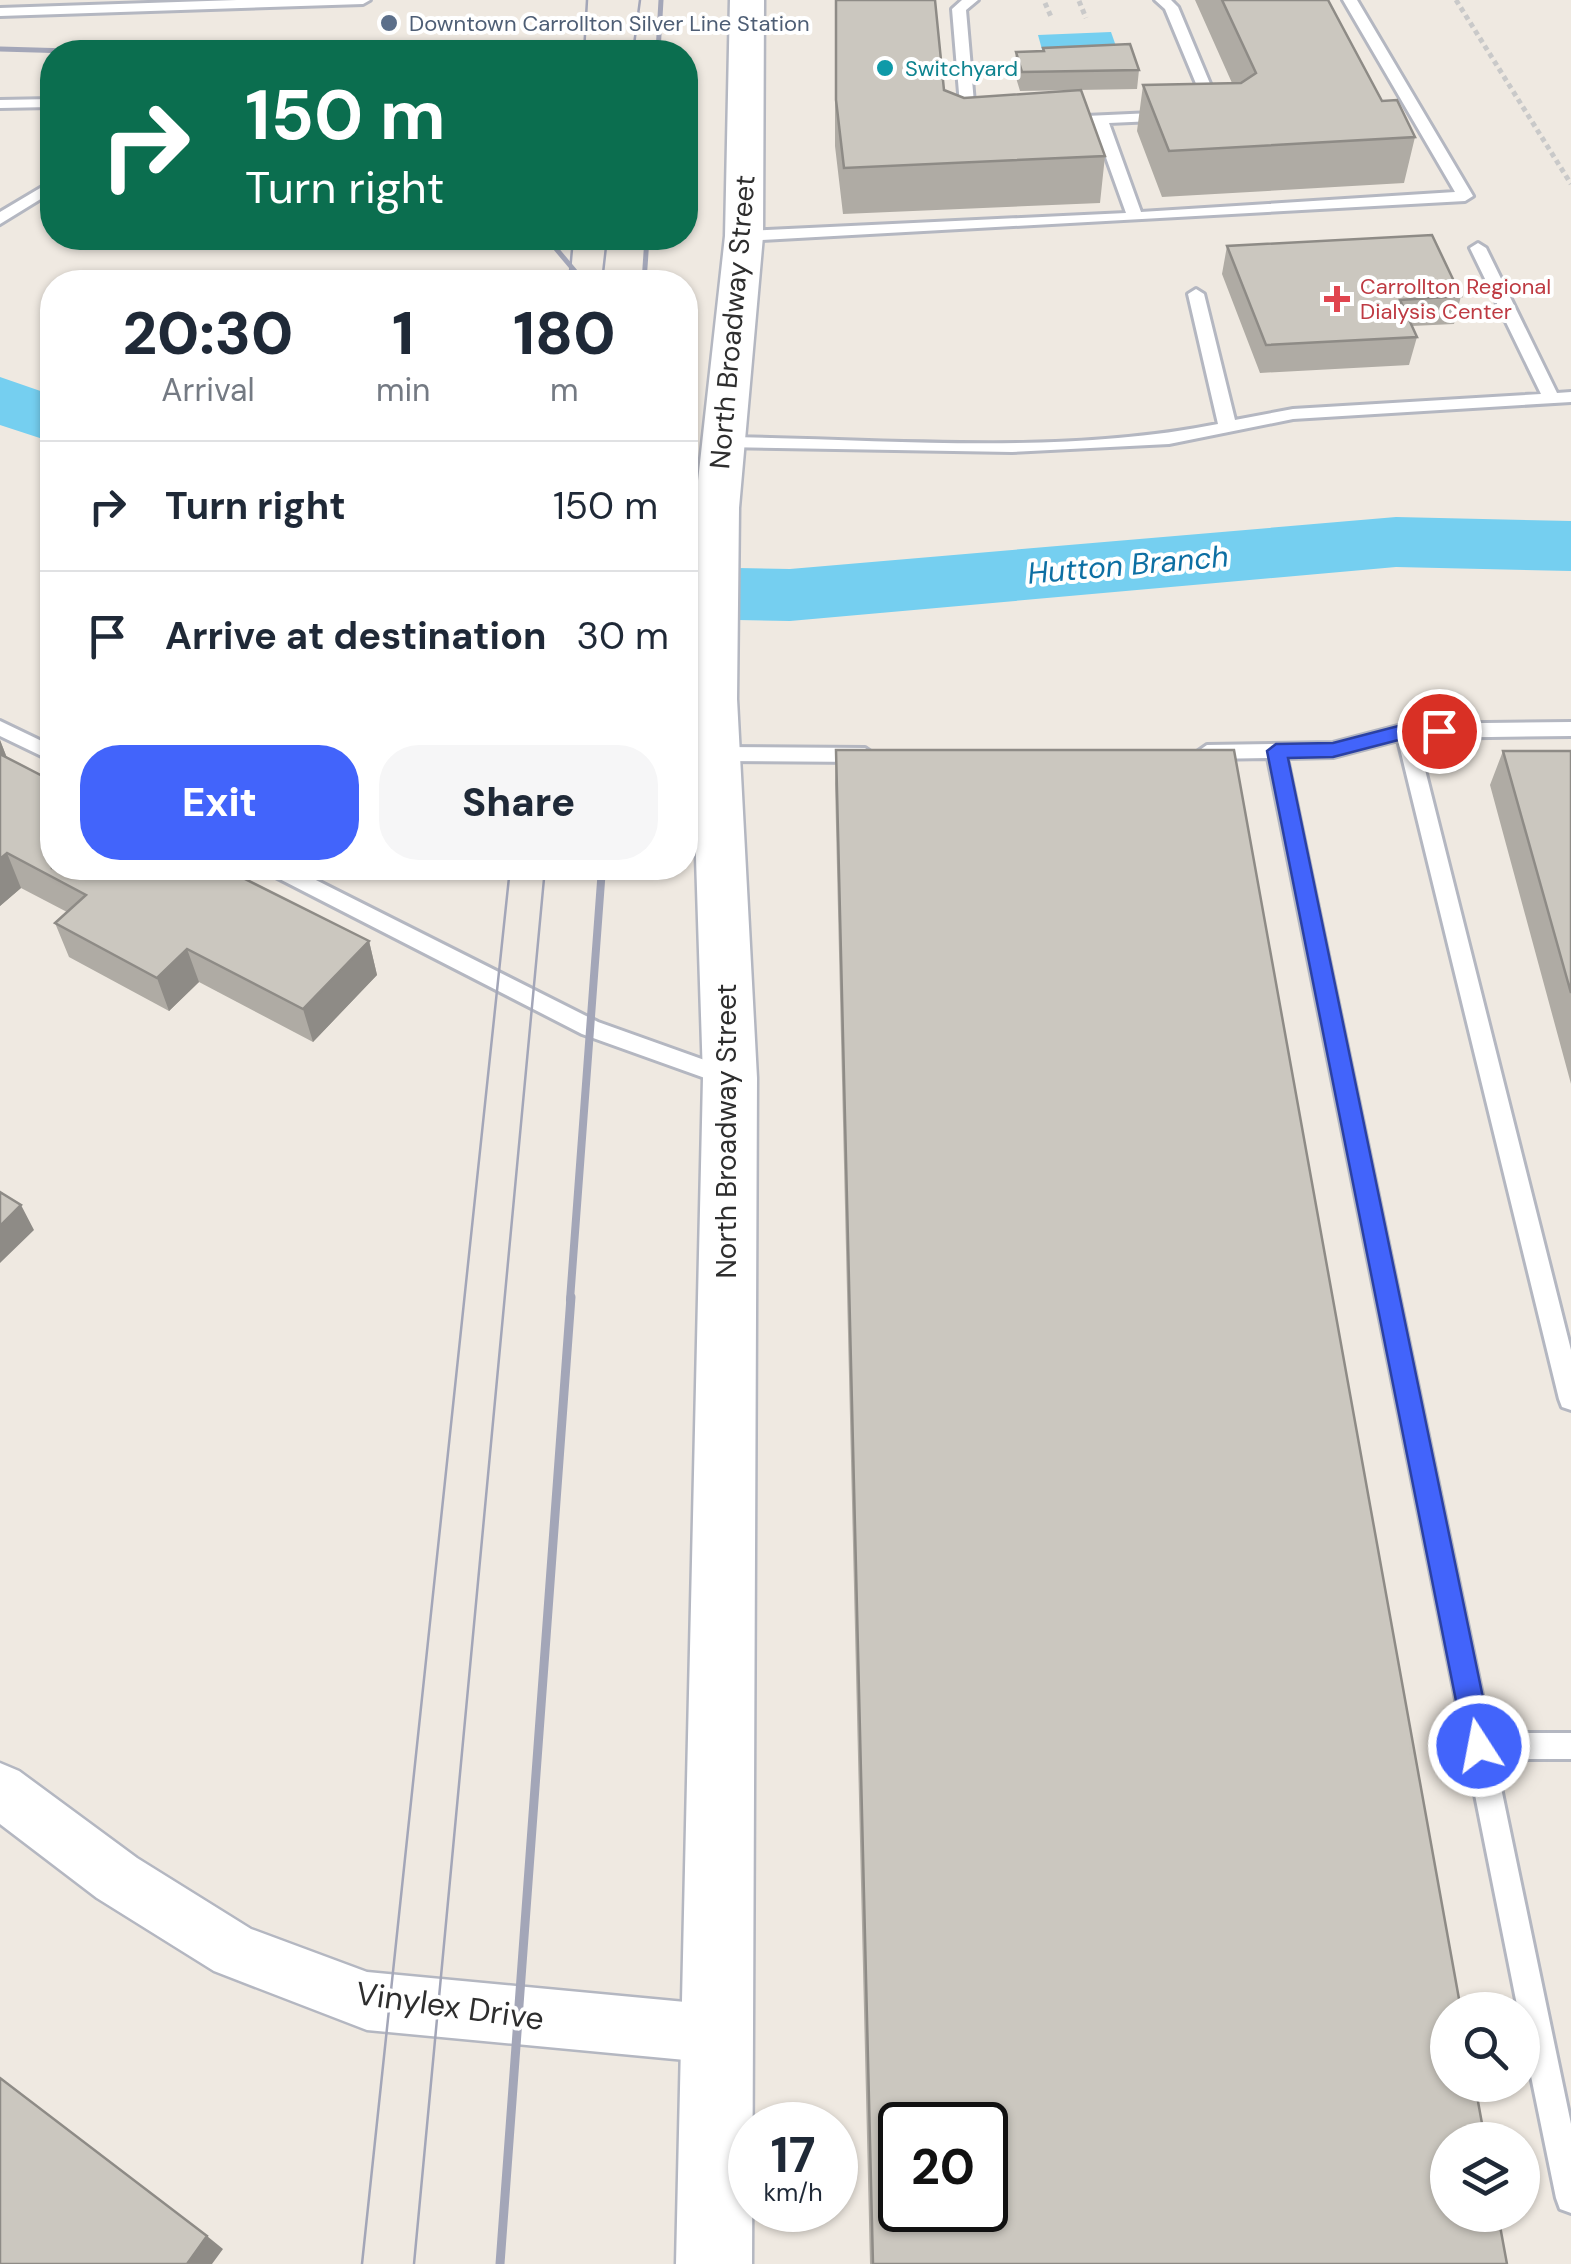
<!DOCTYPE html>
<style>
:root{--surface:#fff;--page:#f6f6f7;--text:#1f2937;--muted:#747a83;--line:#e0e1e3;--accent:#4264fb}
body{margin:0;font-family:"DM Sans",sans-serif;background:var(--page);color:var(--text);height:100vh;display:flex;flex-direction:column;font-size:38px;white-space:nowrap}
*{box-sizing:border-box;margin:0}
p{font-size:32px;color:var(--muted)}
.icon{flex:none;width:55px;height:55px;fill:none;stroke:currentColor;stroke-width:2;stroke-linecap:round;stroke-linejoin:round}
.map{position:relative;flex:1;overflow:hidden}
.sheet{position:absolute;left:40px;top:270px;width:658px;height:610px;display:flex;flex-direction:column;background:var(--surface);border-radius:40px;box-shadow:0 2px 8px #0004}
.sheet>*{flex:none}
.banner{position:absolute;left:40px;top:40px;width:658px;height:210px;border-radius:40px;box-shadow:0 2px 8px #0004;background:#0b6e4f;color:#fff;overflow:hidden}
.controls{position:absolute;left:1430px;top:1992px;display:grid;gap:20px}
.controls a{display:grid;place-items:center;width:110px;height:110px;border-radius:50%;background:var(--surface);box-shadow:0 2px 8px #0004;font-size:50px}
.speed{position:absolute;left:728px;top:2102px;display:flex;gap:20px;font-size:50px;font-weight:700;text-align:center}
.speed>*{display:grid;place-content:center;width:130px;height:130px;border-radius:50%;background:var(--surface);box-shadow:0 2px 8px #0004;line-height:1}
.speed small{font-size:25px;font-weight:400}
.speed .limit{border:5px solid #111;border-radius:15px;background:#fff;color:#111}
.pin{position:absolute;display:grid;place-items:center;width:85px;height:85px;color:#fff;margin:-42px;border:5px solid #fff;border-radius:50%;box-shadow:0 2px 10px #0007}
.me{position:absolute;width:110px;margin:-55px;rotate:349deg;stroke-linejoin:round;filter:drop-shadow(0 0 8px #0008)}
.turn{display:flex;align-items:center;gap:35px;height:210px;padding:0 40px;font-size:45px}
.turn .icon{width:130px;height:130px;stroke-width:2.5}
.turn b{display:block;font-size:70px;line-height:85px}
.eta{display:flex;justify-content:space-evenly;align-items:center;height:170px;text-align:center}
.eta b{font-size:60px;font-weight:800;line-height:70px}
.cta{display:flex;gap:20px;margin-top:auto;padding:20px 40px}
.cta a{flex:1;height:115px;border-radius:40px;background:var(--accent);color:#fff;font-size:40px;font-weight:800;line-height:115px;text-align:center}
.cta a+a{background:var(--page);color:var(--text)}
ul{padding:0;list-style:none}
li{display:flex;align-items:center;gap:30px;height:130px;padding:0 40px;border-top:2px solid var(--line)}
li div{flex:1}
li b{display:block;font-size:38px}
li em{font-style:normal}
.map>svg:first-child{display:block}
.water{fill:#75cff0}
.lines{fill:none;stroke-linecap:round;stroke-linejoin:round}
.river{fill:#75cff0;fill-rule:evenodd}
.service-casing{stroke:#b4b7c1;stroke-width:6}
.minor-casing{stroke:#b4b7c1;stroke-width:5}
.tertiary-casing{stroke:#b4b7c1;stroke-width:5}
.path{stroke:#c9c9c9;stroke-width:5;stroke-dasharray:5 4;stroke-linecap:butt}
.service{fill:#fff;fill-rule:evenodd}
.minor{fill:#fff;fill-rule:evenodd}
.tertiary{fill:#fff;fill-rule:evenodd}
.tram{stroke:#a3a6b8;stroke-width:2.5}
.rail-far2{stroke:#a3a6b8;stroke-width:5}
.rail-far1{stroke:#a3a6b8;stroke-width:8}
.rail{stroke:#a3a6b8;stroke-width:9}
.wall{fill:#afaba4}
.shaded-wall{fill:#8e8b86}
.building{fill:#cbc7bf;stroke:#8e8b86;stroke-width:2.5;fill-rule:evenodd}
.route{fill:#4264fb;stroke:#2b41a3;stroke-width:2.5}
.service-dot{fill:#5c6f8a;stroke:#fff;stroke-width:4}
.culture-dot{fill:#0f9aa8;stroke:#fff;stroke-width:4}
.health-dot{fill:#e0444e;stroke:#fff;stroke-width:4}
.labels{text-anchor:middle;stroke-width:8;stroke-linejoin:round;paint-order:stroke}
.far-service-label{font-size:22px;fill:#4e5e75;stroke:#fff;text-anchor:start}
.far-culture-label{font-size:22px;fill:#0d838f;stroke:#fff;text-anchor:start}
.far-health-label{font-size:22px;fill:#be3a42;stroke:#fff;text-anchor:start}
.street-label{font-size:28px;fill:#2e2e2e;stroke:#fff}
.water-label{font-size:30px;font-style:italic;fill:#0d6fa3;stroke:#fff}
.near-street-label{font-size:32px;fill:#2e2e2e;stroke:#fff}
</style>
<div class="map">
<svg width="1571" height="2264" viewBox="0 0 1571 2264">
<rect width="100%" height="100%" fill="#efe9e1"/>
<!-- water -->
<path class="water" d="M1111 32 1117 49 1043 53 1038 35Z"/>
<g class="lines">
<!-- river -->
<path class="river" d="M0 377 52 395V442L0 425Z
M1396 517 1571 521V571L1396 567 790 621 685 619V567L790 569Z"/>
<defs>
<path id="service" d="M237 0H370L363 4 0 16V8Z
M962 0H978L966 10 974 103 990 116 983 120 960 105 952 9Z
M1155 0H1171L1178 7 1211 86 1204 109 1176 120 1109 123 1141 212 1455 192 1343 0H1357L1473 196 1465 201 744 241 736 236 744 231 1126 213 1094 124 1064 125 1057 121 1064 117 1174 112 1192 104 1197 86 1165 9Z
M52 99V107L0 108V100Z
M52 181V192L0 224V212Z
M1478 243 1486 248 1557 393 1571 392V402L1293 419 1169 444 1012 452 723 447 714 442 723 437C886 439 1058 456 1218 424L1188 294 1196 289 1204 294 1235 420 1293 409 1541 394 1470 248Z
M0 721 52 746V761L0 736Z
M1571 722V736L1417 738 1571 1350V1410L1562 1407 1559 1399 1398 740 1333 757 1287 758 1490 1733H1571V1759H1495L1571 2124V2213L1560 2209 1556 2198 1522 2032V2010H1518L1268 758 1207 759 1197 752 1207 745 1333 743 1406 724Z
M717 747 865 748 875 755 865 762 717 761 707 754Z
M265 868H292L598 1022 738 1072 741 1078 738 1084 730 1087 582 1034 268 873Z"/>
<path id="minor" d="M0 1763 19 1771 137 1858 251 1929 367 1972 717 2005 738 2013 746 2034 738 2055 717 2063 367 2030 214 1971 97 1898 0 1824Z"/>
<path id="tertiary" d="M730 0H764L763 236 739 508 737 699 757 1078 752 2264H676L703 1078 691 699 695 508 725 236Z"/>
</defs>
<!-- service casing -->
<use href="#service" class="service-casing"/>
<!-- minor casing -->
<use href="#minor" class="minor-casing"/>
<!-- tertiary casing -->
<use href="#tertiary" class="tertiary-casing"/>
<!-- path -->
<path class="path" d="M1456 0 1571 184
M1079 1 1086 18
M1045 3 1052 19"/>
<!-- service -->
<use href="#service" class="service"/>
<!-- minor -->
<use href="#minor" class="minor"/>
<!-- tertiary -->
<use href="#tertiary" class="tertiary"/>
<!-- tram -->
<path class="tram" d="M584 52 587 0
M633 52 640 0
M569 282 573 238
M602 282 607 238
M362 2264 510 868
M414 2264 545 868"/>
<!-- rail-far2 -->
<path class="rail-far2" d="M0 49 105 52
M658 52 661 0
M547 238 584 282
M644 282 647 238"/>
<!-- rail-far1 -->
<path class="rail-far1" d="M570 1300 602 868"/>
<!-- rail -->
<path class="rail" d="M500 2264 571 1297"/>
</g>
<!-- wall -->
<path class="wall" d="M835 0 944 90 1105 156 1100 203 843 214 835 146Z
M1195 0H1328L1382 101 1415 137 1404 183 1162 197 1137 131 1143 85 1232 83Z
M1043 48 1139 70 1137 89 1020 91 1014 71 1016 52 1043 51Z
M1227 246 1461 296 1454 324 1412 326 1417 337 1409 365 1260 373 1222 274Z
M0 740 7 758 369 941 377 975 313 1042 199 982 169 1011 69 957 55 923 67 912 21 888 0 906Z
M836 750 1507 2264H870L835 784Z
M1503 751H1571V1084L1490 785Z"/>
<!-- shaded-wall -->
<path class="shaded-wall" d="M0 740 7 758 0 764Z
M7 853 21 888 0 906V859Z
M369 941 377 975 313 1042 303 1009Z
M187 949 199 982 169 1011 157 978Z
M21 1205 34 1230 0 1263V1226Z
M207 2236 223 2249 212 2264H187Z"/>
<!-- building -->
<path class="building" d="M836 0H935L944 90 964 98 1081 90 1105 156 844 168 836 100Z
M1222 0H1328L1382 101 1397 100 1415 137 1169 151 1143 85 1241 83 1256 73Z
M1130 44 1139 70 1022 72 1016 52 1044 51 1043 48Z
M1432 235 1461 296 1400 300 1417 337 1266 345 1227 246Z
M836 750H1234L1461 2010H1448V2085H1475L1485 2140H1448V2215H1498L1507 2264H873ZM900 2125H985V2210H900Z
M1503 751H1571V993Z
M0 754 52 781V868H223L369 941 303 1009 187 949 157 978 55 923 86 895 7 853 0 859Z
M0 1192 21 1205 0 1226Z
M0 2078 207 2236 187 2264H0Z"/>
<!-- route -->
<path class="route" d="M1406 724H1439L1449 731 1439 738H1406L1333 757 1288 758 1493 1746 1489 1756 1479 1760 1470 1756 1465 1746 1267 751 1276 744 1333 743Z"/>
<!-- markers -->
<circle class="service-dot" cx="389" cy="23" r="10"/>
<circle class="culture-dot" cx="885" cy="68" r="10"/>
<path class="health-dot" d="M1332 284h10v10h10v10h-10v10h-10v-10h-10v-10h10z"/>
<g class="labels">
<!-- far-service labels -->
<g class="far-service-label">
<text x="409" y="31">Downtown Carrollton Silver Line Station</text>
</g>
<!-- far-culture labels -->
<g class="far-culture-label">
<text x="905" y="76">Switchyard</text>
</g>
<!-- far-health labels -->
<g class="far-health-label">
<text x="1360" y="294">Carrollton Regional<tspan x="1360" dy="25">Dialysis Center</tspan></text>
</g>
<!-- street labels -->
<g class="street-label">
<text transform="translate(732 322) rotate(-85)" y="10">North Broadway Street</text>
<text transform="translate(726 1131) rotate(-90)" y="10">North Broadway Street</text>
</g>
<!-- water labels -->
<g class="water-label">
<text transform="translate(1128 565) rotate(-5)" y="10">Hutton Branch</text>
</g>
<!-- near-street labels -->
<g class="near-street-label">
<text transform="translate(450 2006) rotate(8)" y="11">Vinylex Drive</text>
</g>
</g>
</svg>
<div class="controls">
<a><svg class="icon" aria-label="search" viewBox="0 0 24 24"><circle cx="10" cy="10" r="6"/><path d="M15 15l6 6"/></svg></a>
<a><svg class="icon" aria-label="layers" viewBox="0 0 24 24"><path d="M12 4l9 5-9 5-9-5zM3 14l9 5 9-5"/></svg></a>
</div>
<div class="speed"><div>17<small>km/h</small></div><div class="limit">20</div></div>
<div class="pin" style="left:1439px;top:731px;background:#d93025"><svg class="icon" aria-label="arrive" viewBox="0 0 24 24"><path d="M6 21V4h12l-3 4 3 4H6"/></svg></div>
<svg class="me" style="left:1479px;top:1746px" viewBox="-20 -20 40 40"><circle r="17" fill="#4264fb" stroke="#fff" stroke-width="3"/><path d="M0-11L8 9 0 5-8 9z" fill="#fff"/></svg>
<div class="banner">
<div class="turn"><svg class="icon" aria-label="right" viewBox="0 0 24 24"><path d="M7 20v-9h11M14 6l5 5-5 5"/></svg><div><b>150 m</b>Turn right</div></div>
</div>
<section class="sheet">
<div class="eta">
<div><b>20:30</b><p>Arrival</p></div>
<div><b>1</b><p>min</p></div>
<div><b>180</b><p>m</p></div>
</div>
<ul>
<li><svg class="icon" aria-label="right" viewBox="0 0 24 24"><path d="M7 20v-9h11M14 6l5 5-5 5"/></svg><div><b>Turn right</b></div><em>150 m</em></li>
<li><svg class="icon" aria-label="arrive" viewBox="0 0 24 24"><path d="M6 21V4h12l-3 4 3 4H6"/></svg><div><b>Arrive at destination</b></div><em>30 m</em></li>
</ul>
<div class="cta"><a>Exit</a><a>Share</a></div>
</section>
</div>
